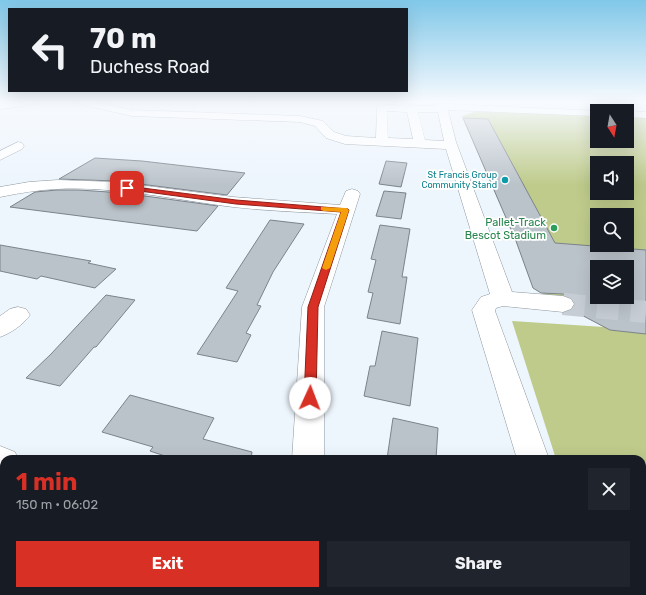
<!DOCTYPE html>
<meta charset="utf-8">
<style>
:root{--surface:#171b24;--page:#20242c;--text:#f1f3f6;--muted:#9ea1a6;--accent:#d93025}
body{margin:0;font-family:Rubik,sans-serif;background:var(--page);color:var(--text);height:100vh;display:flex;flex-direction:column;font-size:15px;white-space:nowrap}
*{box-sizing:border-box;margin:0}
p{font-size:13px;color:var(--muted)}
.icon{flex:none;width:22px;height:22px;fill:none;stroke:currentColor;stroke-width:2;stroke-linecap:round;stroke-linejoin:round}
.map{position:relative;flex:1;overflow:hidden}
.sheet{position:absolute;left:0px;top:455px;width:646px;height:140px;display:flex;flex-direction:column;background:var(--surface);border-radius:12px 12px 0 0;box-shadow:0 4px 16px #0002}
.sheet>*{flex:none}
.hud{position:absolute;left:8px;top:8px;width:400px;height:84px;border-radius:0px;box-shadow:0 4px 16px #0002;background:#171b24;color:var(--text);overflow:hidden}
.needle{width:26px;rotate:169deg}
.fabs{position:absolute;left:590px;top:104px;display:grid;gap:8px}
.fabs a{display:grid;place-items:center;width:44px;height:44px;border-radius:0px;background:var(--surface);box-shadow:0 4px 16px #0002;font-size:20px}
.pin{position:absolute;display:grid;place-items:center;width:34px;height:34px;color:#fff;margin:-17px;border-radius:8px;box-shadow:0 2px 6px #0006}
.me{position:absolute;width:44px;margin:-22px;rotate:2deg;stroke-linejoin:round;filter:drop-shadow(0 0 3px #0008)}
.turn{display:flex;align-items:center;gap:14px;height:84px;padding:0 16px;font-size:18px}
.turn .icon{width:52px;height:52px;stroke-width:2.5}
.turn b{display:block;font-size:28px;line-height:34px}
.round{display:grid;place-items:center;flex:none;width:42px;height:42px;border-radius:0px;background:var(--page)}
.overview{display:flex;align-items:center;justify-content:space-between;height:68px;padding:0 16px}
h1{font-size:24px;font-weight:700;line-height:30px;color:var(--accent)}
.button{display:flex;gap:8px;margin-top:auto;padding:8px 16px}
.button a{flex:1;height:46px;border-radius:0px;background:var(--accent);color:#fff;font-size:16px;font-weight:700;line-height:46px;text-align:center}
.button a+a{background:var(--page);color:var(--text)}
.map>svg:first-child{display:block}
.green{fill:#becb8b;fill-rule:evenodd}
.building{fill:#bbc3ca;stroke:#7c838a;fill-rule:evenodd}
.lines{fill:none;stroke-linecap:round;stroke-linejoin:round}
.minor-tunnel{stroke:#c6cdd4;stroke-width:22;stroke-dasharray:22 12;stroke-linecap:butt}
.minor-casing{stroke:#8e969d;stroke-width:1}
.minor{fill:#fff;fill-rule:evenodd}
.route{fill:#d93025;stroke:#8d1f18}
.slow{fill:#f59e0b}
.culture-dot{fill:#0f9aa8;stroke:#fff;stroke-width:1.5}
.leisure-dot{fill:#2e9e5b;stroke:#fff;stroke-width:1.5}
.labels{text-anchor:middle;stroke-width:3.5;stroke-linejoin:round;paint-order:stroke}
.far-culture-label{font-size:9px;fill:#0d838f;stroke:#fff;text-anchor:end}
.leisure-label{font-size:11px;fill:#27864d;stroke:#fff;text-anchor:end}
</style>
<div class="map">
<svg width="646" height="595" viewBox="0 0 646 595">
<rect width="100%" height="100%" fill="#edf5fd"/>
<!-- green -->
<path class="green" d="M477 111 597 116V141H627V117L646 118V595H599L597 591H642V459H556L512 321 604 327 533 288 516 241 462 116ZM597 163H627V193H597ZM597 215H627V245H597ZM597 267H627V297H597Z"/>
<!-- building -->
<path class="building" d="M463 118 488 119 555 243 646 250V334L610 330 572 310 575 303 572 298 563 294 541 293 533 288 516 241ZM597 267H627V297H597Z
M95 158 142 161 245 173 227 195 116 181 59 179Z
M386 161 407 163 401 187 379 184Z
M57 190H79L123 193 218 206 197 231 10 207 35 192Z
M384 191 406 193 401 219 376 216Z
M270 220 304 224 273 272 257 305 261 306 246 333 251 335 237 362 197 354 238 291 226 288Z
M380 225 410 229 402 277H407L400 324 367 318 373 293 368 292 376 260 371 259Z
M0 245 91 261 88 263 116 269 95 288 41 276 37 279 0 271Z
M106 295 135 300 96 347H94L60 386 26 378 51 354Z
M382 331 418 338 410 406 364 396 370 366H375Z
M130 395 214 418 203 439 252 452 251 459H174L150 451 153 447 102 432Z
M393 418 438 428 436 459H387Z"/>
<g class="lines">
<!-- minor-tunnel -->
<path class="minor-tunnel" d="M563 304 646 312"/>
<defs>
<path id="minor" d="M10 102H37L32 105 0 109V103Z
M78 102H96L132 110 300 116 323 121 334 132 346 136 376 138 377 108 382 105 437 106 436 102H446L447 104 601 111H597V116L448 110 456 142 512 292 563 296 571 299 574 304 571 309 563 312 503 306 496 308 495 311 549 459H517L472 310 481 297 490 294 446 149 345 144 326 138 315 126 300 122 132 116 79 104ZM387 111 407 112 413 139 388 138ZM418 112H438L444 141 425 140Z
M626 111H627L646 112V118L627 117Z
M18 142 22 143 24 146 22 149 0 160V151Z
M58 180 116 182 233 197 340 205 346 191 352 189 358 191 360 194 324 307V459H292L302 307 337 214C302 212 267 211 233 207 175 200 116 186 57 189 38 190 19 193 0 197V187L29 182Z
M18 307 26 309 30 315C23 325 11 333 0 337V316L10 309Z
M0 446 15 452 18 459H4V479L0 478Z
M119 591H159L161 595H121Z
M238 591H279L277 595H236Z
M557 591H597L598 595H558Z"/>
</defs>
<!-- minor casing -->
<use href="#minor" class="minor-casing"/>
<!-- minor -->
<use href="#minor" class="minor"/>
</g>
<!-- sky -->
<linearGradient id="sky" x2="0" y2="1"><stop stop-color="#80c7e8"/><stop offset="0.55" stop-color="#f7fafe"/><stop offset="1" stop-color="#f7fafe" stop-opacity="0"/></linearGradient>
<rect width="646" height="185" fill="url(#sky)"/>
<!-- route -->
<path class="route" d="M127 186 236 200 348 209 349 210 318 307 316 398 314 402 310 403 306 402 304 398 308 307 341 212 236 204 125 189V187Z"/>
<!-- slow -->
<path class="slow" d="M321 207 346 208 349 210 330 268 326 270 322 268 341 212 324 211 321 210Z"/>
<!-- markers -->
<circle class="culture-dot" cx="505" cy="180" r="4"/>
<circle class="leisure-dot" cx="554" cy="228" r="4"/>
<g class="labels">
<!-- far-culture labels -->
<g class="far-culture-label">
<text x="497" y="178">St Francis Group<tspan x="497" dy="10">Community Stand</tspan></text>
</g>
<!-- leisure labels -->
<g class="leisure-label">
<text x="546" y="226">Pallet-Track<tspan x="546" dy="13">Bescot Stadium</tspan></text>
</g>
</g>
</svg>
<div class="fabs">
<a><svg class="needle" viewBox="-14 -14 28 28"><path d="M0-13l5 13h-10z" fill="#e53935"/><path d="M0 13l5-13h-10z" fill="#9ea1a6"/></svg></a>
<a><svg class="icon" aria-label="sound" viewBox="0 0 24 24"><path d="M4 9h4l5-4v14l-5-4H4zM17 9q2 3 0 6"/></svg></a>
<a><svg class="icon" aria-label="search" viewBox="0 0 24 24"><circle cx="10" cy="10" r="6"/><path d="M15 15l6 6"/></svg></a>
<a><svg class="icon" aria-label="layers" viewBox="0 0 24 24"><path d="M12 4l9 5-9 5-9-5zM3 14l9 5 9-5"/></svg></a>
</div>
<div class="pin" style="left:127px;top:188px;background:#d93025"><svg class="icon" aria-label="arrive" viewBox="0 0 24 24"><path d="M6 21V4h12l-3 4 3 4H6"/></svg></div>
<svg class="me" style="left:310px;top:398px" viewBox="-20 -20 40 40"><circle r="19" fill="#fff"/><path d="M0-13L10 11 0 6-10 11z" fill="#d93025"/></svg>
<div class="hud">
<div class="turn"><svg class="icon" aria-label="left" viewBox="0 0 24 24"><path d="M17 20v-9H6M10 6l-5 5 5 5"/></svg><div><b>70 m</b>Duchess Road</div></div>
</div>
<section class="sheet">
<div class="overview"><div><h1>1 min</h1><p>150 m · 06:02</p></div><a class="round"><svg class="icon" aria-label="close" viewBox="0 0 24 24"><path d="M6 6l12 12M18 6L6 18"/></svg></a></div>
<div class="button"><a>Exit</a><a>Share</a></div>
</section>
</div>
